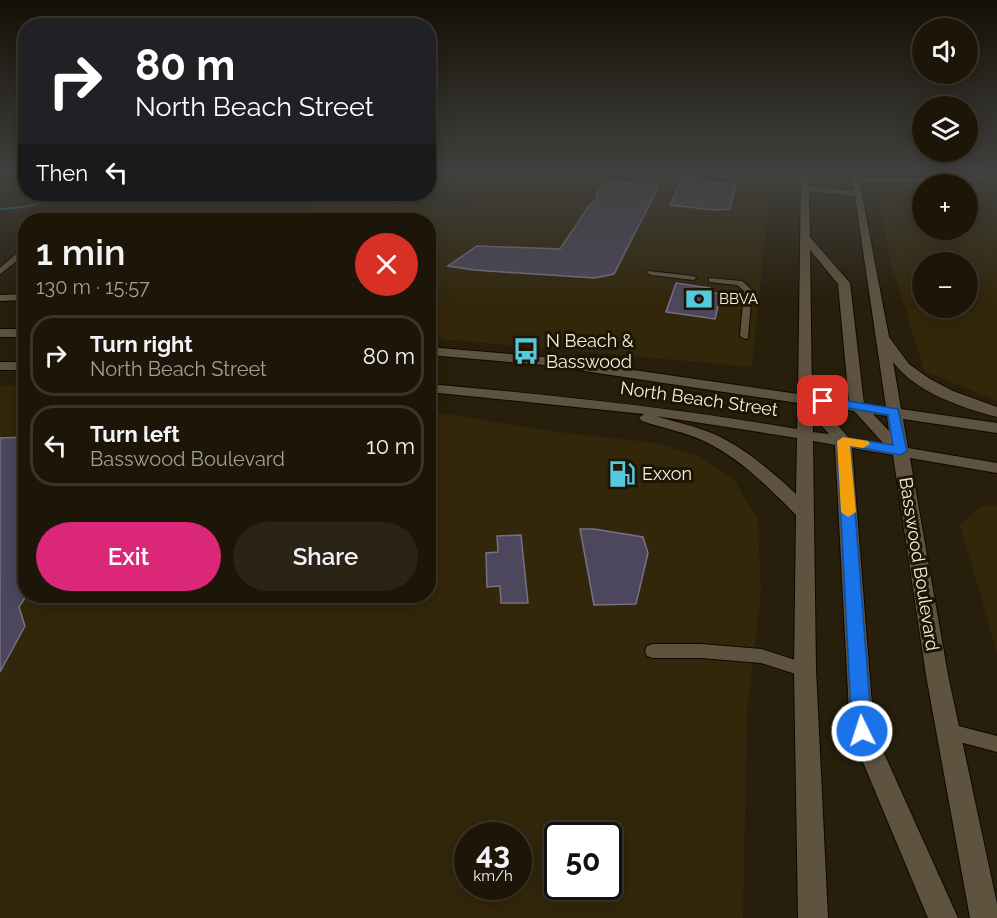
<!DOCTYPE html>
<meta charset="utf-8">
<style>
:root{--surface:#1d1608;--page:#2a2316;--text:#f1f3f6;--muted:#a09f9c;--line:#3b3529;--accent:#db2777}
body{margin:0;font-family:Raleway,sans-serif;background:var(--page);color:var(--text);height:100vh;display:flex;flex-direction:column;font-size:22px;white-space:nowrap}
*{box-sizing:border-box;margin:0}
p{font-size:20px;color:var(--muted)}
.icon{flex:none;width:33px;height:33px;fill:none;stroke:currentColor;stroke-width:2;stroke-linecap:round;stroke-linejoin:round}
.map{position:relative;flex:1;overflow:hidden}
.panel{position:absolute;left:18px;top:213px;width:418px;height:390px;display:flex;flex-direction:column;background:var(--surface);border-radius:24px;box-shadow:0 3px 15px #0003,0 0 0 2px var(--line)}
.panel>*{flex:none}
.hud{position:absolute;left:18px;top:18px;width:418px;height:183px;border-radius:24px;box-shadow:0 3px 15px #0003,0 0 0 2px var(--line);background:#202124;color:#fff;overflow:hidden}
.buttons{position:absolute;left:912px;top:18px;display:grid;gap:12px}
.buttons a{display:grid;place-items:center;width:66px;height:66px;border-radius:50%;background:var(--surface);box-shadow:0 3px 15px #0003,0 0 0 2px var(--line);font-size:30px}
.speed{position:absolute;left:454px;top:822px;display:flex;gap:12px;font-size:30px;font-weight:700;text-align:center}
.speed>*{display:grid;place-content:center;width:78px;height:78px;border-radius:50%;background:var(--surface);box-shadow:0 3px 15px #0003,0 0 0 2px var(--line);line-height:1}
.speed small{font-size:15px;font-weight:400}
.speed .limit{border:3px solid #111;border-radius:9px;background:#fff;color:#111}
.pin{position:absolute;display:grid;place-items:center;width:51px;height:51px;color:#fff;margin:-26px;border-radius:12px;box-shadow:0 3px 9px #0006}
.me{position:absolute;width:66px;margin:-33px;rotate:356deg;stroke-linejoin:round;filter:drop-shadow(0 0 4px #0008)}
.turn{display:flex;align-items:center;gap:21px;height:126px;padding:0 18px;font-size:27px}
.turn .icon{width:78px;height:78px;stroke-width:2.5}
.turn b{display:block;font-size:42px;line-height:51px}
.then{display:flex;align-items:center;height:57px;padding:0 18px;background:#0003;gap:12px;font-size:22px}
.round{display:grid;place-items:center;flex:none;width:63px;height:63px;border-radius:32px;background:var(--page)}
.overview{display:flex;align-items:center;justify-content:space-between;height:102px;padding:0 18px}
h1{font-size:36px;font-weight:600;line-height:45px}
.primary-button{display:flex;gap:12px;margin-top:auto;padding:12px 18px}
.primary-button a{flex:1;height:69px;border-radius:36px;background:var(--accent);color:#fff;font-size:24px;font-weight:600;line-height:69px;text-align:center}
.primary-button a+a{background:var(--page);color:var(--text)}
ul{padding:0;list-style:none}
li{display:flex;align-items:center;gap:18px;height:81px;margin:0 12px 9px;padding:0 6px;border:3px solid var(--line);border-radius:24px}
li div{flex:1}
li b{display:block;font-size:22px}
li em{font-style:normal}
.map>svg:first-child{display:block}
.built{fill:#32260b;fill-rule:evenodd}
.green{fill:#193c21}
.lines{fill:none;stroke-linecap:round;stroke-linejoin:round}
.stream{fill:#247088;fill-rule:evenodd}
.building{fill:#4c475c;stroke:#767187;stroke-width:1.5}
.service-casing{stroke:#100800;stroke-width:2}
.secondary-casing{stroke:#100800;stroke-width:2}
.service{fill:#5e533f;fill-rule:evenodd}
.secondary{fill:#5e533f;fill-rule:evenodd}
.route{fill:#1a73e8;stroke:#114b97;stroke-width:1.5}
.slow{fill:#f59e0b}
.labels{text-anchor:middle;stroke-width:6;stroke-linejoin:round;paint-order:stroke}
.far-poi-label{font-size:15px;fill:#f5efe3;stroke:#1e1503;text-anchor:start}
.poi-label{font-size:18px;fill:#f5efe3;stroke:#1e1503;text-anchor:start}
.street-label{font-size:18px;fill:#f5efe3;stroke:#1e1503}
</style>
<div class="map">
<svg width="997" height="918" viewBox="0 0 997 918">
<rect width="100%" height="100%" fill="#271e0b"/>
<!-- built -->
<path class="built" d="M501 174H772L752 367 429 338V220H296L318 198 461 208Z
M877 188 922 190V230H968V192L997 193V401L924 371 890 259ZM922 262H968V308H922Z
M0 386H25L26 596H429V411L550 431 657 443 697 456 733 478 758 519 761 593 747 713 743 918H0ZM468 836H519V886H468ZM558 836H609V886H558Z
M981 506H997V653L960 525Z"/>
<!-- green -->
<path class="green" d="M871 174H997V193L968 192V184H922V190L877 188Z"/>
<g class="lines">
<!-- stream -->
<path class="stream" d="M76 194H82L23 208 0 210V208L23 206Z"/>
</g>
<!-- building -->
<path class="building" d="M682 179 736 185 730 209 714 210 670 205Z
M606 181 659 186 614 274 595 278 474 270 448 266 477 246 560 249 589 206 597 199V193Z
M676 283 710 288 709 292 721 294 715 319 666 312Z
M26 437V596L19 607 25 626 0 672V438Z
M580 529H594L643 537 648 553 636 604 594 605Z
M521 535 528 603H501L500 586 487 587 486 553 498 552 497 536Z"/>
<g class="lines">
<defs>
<path id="service" d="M997 174V178L958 183 856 182 853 180 856 178 958 179Z
M23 248H26V254L0 274V268Z
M648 271 693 276 697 278 693 280 651 275 647 273Z
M709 278 742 281 752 290 748 338 745 339 740 336 744 291 737 285 709 282Z
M26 294V300L0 301V295Z
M653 644H701L761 649 811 665 813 670 811 675 805 677 761 663 701 658H653L647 656 645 651 647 646Z
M947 723 997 736V752L941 737 938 731 941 725Z"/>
<path id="secondary" d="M801 174H809V186L854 191 850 174H858L889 337 909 364 930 379 953 391 997 407V417C962 408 915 392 893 362L901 409 997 423V433L903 419 908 448 997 463V473L910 458 948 675 997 904V918H970L926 675 893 455 852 448 874 731 958 918H928L850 731 835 445 813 441 816 670 828 918H798L794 670 796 515C768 487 740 458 704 441 685 432 662 428 642 421L639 418 644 414 429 392V384C553 395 675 408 797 429L798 403 544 365 429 355V347L544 357 798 394ZM809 191 855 196 886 407 864 404 850 283 810 237ZM810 250 838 284 849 402 812 396ZM821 406 854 411 884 444 849 438ZM873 414 887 416 889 431ZM656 416 797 438 796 494C771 471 745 448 714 434 695 426 675 422 656 416ZM813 416 829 434 813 432Z
M0 329H26V337H0Z
M0 362H26V370H0Z"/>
</defs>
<!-- service casing -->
<use href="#service" class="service-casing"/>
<!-- secondary casing -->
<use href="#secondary" class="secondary-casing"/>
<!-- service -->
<use href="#service" class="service"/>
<!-- secondary -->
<use href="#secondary" class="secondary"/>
</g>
<!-- sky -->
<linearGradient id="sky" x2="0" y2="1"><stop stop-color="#151006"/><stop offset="0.57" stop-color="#41413f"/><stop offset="1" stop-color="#41413f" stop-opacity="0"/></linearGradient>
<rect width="997" height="303" fill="url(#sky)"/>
<!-- route -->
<path class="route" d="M823 397 898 409 907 451 900 455 850 446 872 731 869 737 862 740 855 737 852 731 837 441 843 437 893 445 888 415 818 403 817 401Z"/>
<!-- slow -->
<path class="slow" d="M843 437 868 441 870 444 863 448 850 446 856 512 848 517 841 512 837 441Z"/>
<!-- icons -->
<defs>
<symbol id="bank-bare" viewBox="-9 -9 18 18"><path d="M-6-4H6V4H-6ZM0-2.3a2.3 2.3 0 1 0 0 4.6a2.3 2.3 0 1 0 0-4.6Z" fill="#54cade" stroke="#1e1503" stroke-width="2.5" paint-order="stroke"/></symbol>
<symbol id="bus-bare" viewBox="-9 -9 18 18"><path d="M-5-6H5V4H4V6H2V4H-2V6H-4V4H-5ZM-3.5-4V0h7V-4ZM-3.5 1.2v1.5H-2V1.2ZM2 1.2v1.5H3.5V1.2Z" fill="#54cade" stroke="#1e1503" stroke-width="2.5" paint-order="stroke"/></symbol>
<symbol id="fuel-bare" viewBox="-9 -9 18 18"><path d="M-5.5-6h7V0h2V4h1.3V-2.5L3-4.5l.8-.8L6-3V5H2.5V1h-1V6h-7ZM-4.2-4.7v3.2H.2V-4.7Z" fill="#54cade" stroke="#1e1503" stroke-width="2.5" paint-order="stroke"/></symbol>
</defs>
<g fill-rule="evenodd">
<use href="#bank-bare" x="680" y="280" width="38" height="38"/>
<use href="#bus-bare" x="507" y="332" width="38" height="38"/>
<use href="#fuel-bare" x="603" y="455" width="38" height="38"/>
</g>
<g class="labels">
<!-- far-poi labels -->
<g class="far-poi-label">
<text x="719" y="304">BBVA</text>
</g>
<!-- poi labels -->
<g class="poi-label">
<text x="546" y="347">N Beach &amp;<tspan x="546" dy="21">Basswood</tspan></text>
<text x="642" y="480">Exxon</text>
</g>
<!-- street labels -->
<g class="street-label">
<text transform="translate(699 399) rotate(8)" y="6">North Beach Street</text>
<text transform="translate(919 564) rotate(81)" y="6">Basswood Boulevard</text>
</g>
</g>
</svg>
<div class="buttons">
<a><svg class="icon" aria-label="sound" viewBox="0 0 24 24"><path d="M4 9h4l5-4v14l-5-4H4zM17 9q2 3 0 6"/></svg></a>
<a><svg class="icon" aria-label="layers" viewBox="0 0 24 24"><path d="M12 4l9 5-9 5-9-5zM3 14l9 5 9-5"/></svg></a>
<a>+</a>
<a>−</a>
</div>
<div class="speed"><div>43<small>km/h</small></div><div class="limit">50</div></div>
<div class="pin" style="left:823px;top:401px;background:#d93025"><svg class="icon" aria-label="arrive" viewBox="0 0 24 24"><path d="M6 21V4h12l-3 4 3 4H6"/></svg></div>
<svg class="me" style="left:862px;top:731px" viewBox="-20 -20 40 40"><circle r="17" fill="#1a73e8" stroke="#fff" stroke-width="3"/><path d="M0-11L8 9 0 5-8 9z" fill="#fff"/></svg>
<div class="hud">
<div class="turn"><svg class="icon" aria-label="right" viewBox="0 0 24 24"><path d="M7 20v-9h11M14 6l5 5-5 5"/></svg><div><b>80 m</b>North Beach Street</div></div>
<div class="then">Then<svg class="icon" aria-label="left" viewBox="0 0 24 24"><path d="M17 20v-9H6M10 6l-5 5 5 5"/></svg></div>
</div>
<section class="panel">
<div class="overview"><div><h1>1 min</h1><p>130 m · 15:57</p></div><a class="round" style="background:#d93025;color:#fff"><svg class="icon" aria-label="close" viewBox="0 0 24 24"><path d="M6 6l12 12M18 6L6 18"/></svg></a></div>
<ul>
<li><svg class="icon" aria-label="right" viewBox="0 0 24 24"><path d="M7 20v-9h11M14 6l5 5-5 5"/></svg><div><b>Turn right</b><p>North Beach Street</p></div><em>80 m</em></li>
<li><svg class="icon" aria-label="left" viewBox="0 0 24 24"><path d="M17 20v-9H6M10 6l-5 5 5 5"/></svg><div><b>Turn left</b><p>Basswood Boulevard</p></div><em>10 m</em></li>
</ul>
<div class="primary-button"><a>Exit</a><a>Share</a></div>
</section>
</div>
